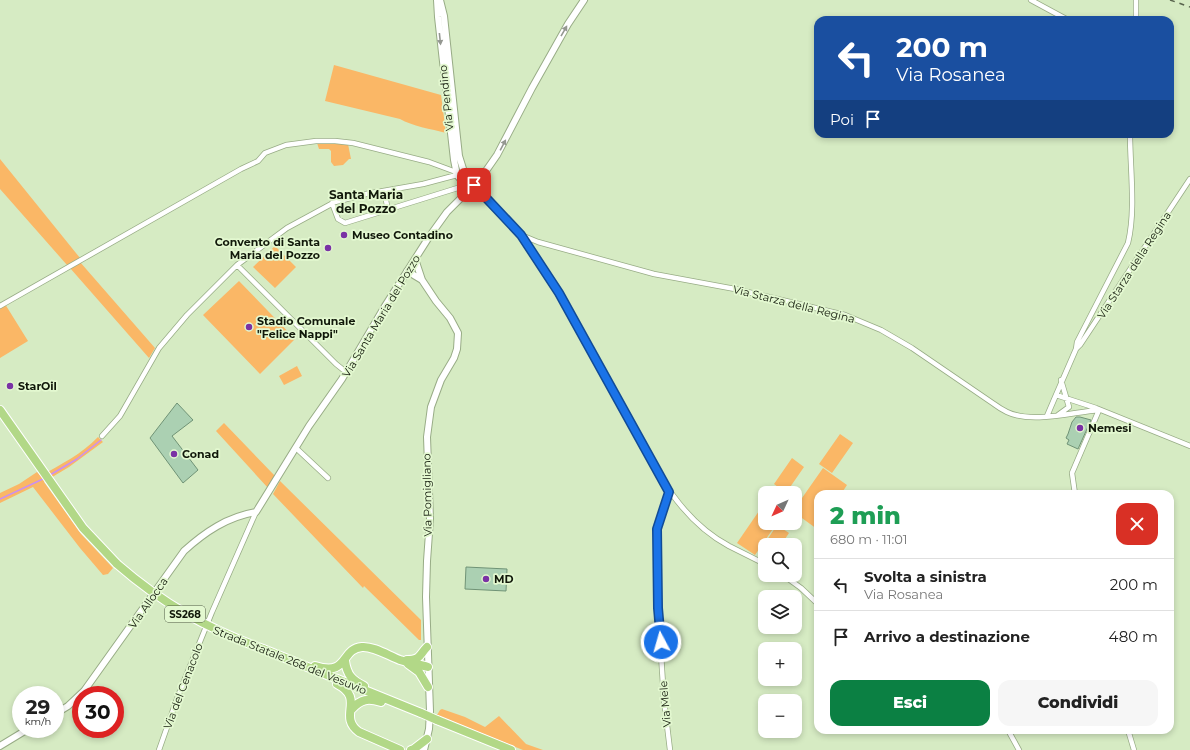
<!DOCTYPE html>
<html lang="it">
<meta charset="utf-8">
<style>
:root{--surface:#fff;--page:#f6f6f6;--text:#222;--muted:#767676;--line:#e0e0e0;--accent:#0b8043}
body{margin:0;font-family:Montserrat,sans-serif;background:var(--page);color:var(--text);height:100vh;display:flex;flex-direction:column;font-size:15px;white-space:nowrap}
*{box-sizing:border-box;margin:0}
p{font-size:13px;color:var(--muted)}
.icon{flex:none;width:22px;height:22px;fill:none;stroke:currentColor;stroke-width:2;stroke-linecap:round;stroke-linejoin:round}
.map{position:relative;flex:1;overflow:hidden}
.side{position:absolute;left:814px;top:490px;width:360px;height:244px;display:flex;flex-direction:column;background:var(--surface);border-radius:12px;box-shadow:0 2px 6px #0003}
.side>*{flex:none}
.banner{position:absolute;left:814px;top:16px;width:360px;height:122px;border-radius:12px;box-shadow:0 2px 6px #0003;background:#1a4fa0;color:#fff;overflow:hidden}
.needle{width:26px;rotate:226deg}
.controls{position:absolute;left:758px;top:486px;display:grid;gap:8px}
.controls a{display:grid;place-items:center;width:44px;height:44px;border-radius:8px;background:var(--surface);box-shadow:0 2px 6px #0003;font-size:20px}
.speed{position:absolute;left:12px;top:686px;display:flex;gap:8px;font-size:20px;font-weight:700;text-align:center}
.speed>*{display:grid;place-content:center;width:52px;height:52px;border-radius:50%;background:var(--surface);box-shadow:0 2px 6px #0003;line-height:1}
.speed small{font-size:10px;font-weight:400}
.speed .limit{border:6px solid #d22;background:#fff;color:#111}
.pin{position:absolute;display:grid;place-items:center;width:34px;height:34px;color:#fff;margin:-17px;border-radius:8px;box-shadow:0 2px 6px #0006}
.me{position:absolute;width:44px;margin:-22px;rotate:354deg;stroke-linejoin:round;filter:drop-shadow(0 0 3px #0008)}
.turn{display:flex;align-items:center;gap:14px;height:84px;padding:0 16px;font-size:18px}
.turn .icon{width:52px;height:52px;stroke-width:2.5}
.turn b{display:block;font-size:28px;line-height:34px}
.then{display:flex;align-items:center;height:38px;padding:0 16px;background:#0003;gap:8px;font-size:15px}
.round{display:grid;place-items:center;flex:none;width:42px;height:42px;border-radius:12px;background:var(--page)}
.headline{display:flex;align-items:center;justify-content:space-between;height:68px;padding:0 16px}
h1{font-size:24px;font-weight:800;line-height:30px;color:#1e9e55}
.action{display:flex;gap:8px;margin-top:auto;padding:8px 16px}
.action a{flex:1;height:46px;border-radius:12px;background:var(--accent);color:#fff;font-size:16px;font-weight:800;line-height:46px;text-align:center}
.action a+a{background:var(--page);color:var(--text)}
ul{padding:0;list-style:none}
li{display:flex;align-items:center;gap:12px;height:52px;padding:0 16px;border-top:1px solid var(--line)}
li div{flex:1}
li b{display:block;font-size:15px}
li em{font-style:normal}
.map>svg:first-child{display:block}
.green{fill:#fab766}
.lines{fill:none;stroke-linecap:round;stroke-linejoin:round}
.stream{stroke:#c98ff3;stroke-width:1.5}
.building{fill:#abd0b2;stroke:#709376}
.minor-casing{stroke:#98ac86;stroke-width:6}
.tertiary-casing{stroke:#98ac86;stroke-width:8}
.trunk-casing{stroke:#fff;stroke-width:10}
.minor{stroke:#fff;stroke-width:4.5}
.tertiary{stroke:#fff;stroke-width:6}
.trunk{stroke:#b2d887;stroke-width:8}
.rail{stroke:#58644d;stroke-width:1.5;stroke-dasharray:5 5;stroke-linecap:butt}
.trunk-bridge-casing{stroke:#fff;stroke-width:10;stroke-linecap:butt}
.trunk-bridge{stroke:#b2d887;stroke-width:8}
.oneway{fill:#949791}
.route-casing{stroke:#114b97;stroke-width:10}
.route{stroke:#1a73e8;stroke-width:7}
.poi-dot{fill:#7a32a5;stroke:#e3f8d0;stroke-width:1.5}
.labels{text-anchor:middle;stroke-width:3.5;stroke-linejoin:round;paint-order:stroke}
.shield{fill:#e3f8d0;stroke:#505b45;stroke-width:1}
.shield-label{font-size:10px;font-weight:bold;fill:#11180a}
.street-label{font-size:11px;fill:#11180a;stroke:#e3f8d0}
.poi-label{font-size:11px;font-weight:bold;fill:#11180a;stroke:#e3f8d0;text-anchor:start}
.neighbourhood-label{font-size:12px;font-weight:bold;fill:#11180a;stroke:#e3f8d0}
</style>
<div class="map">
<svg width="1190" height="750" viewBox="0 0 1190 750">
<rect width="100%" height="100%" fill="#d6ebc3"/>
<!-- green -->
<path class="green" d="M334 65 441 95 446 133C431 129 412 126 400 119L325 101Z
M317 143 348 144 351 159H349L343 165 334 166 331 162V151L329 149H319Z
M0 159 80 258 67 265 0 189Z
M275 246 296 267 275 288 253 267Z
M80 262 155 348 149 358 70 268Z
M239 281 295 339 260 374 203 315Z
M5 304 28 341 0 358V307Z
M297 366 302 376 284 385 279 376Z
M224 423 275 476 268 488 216 431Z
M840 434 853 443 832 473 819 464Z
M98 437 103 442 69 467 44 482 81 534 113 568 108 574 103 575 80 548 33 487 0 503V493L19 484 37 472 41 476C61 464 82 454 98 437Z
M792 458 804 467 786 493 774 484Z
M823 468 847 485 841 494H818L817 529 795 513V508Z
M280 481 421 620V640H419L364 586 363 588 273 494Z
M759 511 765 515V523H777L755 555 737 543Z
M777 525 789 533 781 545H765V556L759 552Z
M442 709 465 717 485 727 499 716 526 744 543 750H523L437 715 440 710Z"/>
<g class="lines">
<!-- stream -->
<path class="stream" d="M50 475 77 459 101 440
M0 499 45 478"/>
</g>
<!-- building -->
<path class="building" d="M177 403 193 420 172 436 198 470 183 483 150 438Z
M1076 417H1080L1091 420 1078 449 1067 444 1069 440 1066 438 1068 434 1072 422Z
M466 567 507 569 506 591 465 589Z"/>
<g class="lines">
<defs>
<path id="minor" d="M1031 0 1068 20
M1136 20V0
M475 185 521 235 559 293 659 474C676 503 699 530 729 546 741 552 753 558 765 564
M384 191 388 210
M332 203 338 219 345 223 464 186
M521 235 538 242 654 274 735 289 845 315 881 330 912 348 994 404C998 407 1003 410 1007 412 1032 424 1073 412 1099 410
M237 265 336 364 346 372
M0 306 241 169 258 161 265 153 286 145 316 141H335L353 143 429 162 456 172
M1076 349 1077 342 1128 243C1136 210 1130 168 1130 134
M1056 395 1076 349 1080 345 1190 179
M1058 415 1069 407 1061 380
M1047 416 1056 395 1096 408 1190 446
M102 436 120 416 159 348 187 315 237 265 287 228 335 202 366 194 423 184 457 175
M296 448 328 478
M669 492 659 519 657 529 659 588 658 608 664 700 670 750
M1075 494 1072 473 1099 410
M783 575 801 588 818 604
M1008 730 1019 750
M1128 730 1134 750
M159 750 178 696 212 612 256 512"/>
<path id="tertiary" d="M437 0 438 17 454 160 457 175 469 190
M440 0 444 16 459 156 464 172 475 185
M415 259 422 280 436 301 450 318 458 333 457 349 454 358 441 380 431 407 427 437 430 519 427 561 426 597 430 711 429 729 424 750
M407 271 422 280
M55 714 68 706 84 691 184 551C205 532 227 517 256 512L309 426 342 379 385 306 429 237 447 212 481 178 497 155 532 88 568 24 584 0
M0 746 28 729"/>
<path id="trunk" d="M0 410 83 528 117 564
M263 649 421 713
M407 660C421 660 419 655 427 647
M345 661C347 675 352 680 364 686
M408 664 419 672 428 687
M315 666C349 677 340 649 362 647 374 646 389 656 400 660 409 663 419 664 428 667
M337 684C366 699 337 716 359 732L400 750
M352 709C361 699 368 698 381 702
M437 720 511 750
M411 750 414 749 427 739"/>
</defs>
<!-- minor casing -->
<use href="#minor" class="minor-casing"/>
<!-- tertiary casing -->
<use href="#tertiary" class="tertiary-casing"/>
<!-- trunk casing -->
<use href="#trunk" class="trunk-casing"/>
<!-- minor -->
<use href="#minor" class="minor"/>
<!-- tertiary -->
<use href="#tertiary" class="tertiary"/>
<!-- trunk -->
<use href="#trunk" class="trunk"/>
<!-- rail -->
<path class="rail" d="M1170 0 1190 7"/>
<defs>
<path id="trunk-bridge" d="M117 564C163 604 206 628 263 649
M421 713 437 720"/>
</defs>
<!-- trunk-bridge casing -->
<use href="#trunk-bridge" class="trunk-bridge-casing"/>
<!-- trunk-bridge -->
<use href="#trunk-bridge" class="trunk-bridge"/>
</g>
<!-- one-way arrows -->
<defs><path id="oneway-solid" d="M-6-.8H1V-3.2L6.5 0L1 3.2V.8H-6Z"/></defs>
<g class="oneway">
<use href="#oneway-solid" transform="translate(564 31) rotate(-60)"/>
<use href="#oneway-solid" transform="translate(440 39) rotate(84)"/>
<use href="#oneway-solid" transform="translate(503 145) rotate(-62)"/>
</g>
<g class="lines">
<defs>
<path id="route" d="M474 185 521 235 559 293 669 492 657 529 658 608 661 642"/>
</defs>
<!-- route casing -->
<use href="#route" class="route-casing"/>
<!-- route -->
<use href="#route" class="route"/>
</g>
<!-- markers -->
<g class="poi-dot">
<circle cx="344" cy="235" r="4"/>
<circle cx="328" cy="248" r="4"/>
<circle cx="249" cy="327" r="4"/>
<circle cx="10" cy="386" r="4"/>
<circle cx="1080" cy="428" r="4"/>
<circle cx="174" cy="454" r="4"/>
<circle cx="486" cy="579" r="4"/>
</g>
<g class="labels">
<!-- shield labels -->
<rect class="shield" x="165" y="606" width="40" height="16" rx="3"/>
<g class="shield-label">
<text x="185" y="618">SS268</text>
</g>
<!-- street labels -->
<g class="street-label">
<text transform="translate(446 98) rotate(-96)" y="4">Via Pendino</text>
<text transform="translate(1134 265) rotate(-57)" y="4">Via Starza della Regina</text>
<text transform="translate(794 304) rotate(14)" y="4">Via Starza della Regina</text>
<text transform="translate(381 316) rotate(-59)" y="4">Via Santa Maria del Pozzo</text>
<text transform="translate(427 495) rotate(-91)" y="4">Via Pomigliano</text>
<text transform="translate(148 603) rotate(-55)" y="4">Via Allocca</text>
<text transform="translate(290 660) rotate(22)" y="4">Strada Statale 268 del Vesuvio</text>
<text transform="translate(183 686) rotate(-69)" y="4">Via del Cenacolo</text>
<text transform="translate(665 704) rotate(-95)" y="4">Via Mele</text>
</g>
<!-- poi labels -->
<g class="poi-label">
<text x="352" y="239">Museo Contadino</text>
<text x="320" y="246" text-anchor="end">Convento di Santa<tspan x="320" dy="13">Maria del Pozzo</tspan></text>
<text x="257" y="325">Stadio Comunale<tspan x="257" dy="13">"Felice Nappi"</tspan></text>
<text x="18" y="390">StarOil</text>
<text x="1088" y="432">Nemesi</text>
<text x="182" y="458">Conad</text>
<text x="494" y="583">MD</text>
</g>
<!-- neighbourhood labels -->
<g class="neighbourhood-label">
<text x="366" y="199">Santa Maria<tspan x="366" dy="14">del Pozzo</tspan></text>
</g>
</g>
</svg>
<div class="controls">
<a><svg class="needle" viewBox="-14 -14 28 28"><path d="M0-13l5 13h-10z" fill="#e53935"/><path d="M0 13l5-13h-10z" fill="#767676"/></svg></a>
<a><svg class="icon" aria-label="search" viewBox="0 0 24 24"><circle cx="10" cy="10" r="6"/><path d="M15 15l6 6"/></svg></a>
<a><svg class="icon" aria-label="layers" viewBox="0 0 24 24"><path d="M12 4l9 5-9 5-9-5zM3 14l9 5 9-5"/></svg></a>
<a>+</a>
<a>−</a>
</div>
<div class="speed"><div>29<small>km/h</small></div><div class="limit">30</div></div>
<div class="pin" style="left:474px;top:185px;background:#d93025"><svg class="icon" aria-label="arrive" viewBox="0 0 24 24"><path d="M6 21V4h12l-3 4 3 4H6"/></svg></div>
<svg class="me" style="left:661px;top:642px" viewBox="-20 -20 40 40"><circle r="17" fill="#1a73e8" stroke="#fff" stroke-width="3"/><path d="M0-11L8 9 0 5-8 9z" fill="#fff"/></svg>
<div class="banner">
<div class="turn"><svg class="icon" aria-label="left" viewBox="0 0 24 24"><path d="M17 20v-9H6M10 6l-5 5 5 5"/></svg><div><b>200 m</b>Via Rosanea</div></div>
<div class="then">Poi<svg class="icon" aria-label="arrive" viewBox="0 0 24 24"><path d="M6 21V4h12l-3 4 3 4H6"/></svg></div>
</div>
<section class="side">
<div class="headline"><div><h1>2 min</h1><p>680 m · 11:01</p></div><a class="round" style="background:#d93025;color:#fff"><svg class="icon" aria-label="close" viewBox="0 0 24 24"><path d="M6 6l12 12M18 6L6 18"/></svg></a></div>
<ul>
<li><svg class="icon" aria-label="left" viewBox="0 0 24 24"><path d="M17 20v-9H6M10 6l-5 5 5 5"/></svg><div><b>Svolta a sinistra</b><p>Via Rosanea</p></div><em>200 m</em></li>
<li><svg class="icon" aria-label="arrive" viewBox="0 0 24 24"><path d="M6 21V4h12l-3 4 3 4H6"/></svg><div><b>Arrivo a destinazione</b></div><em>480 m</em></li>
</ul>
<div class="action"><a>Esci</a><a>Condividi</a></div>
</section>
</div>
